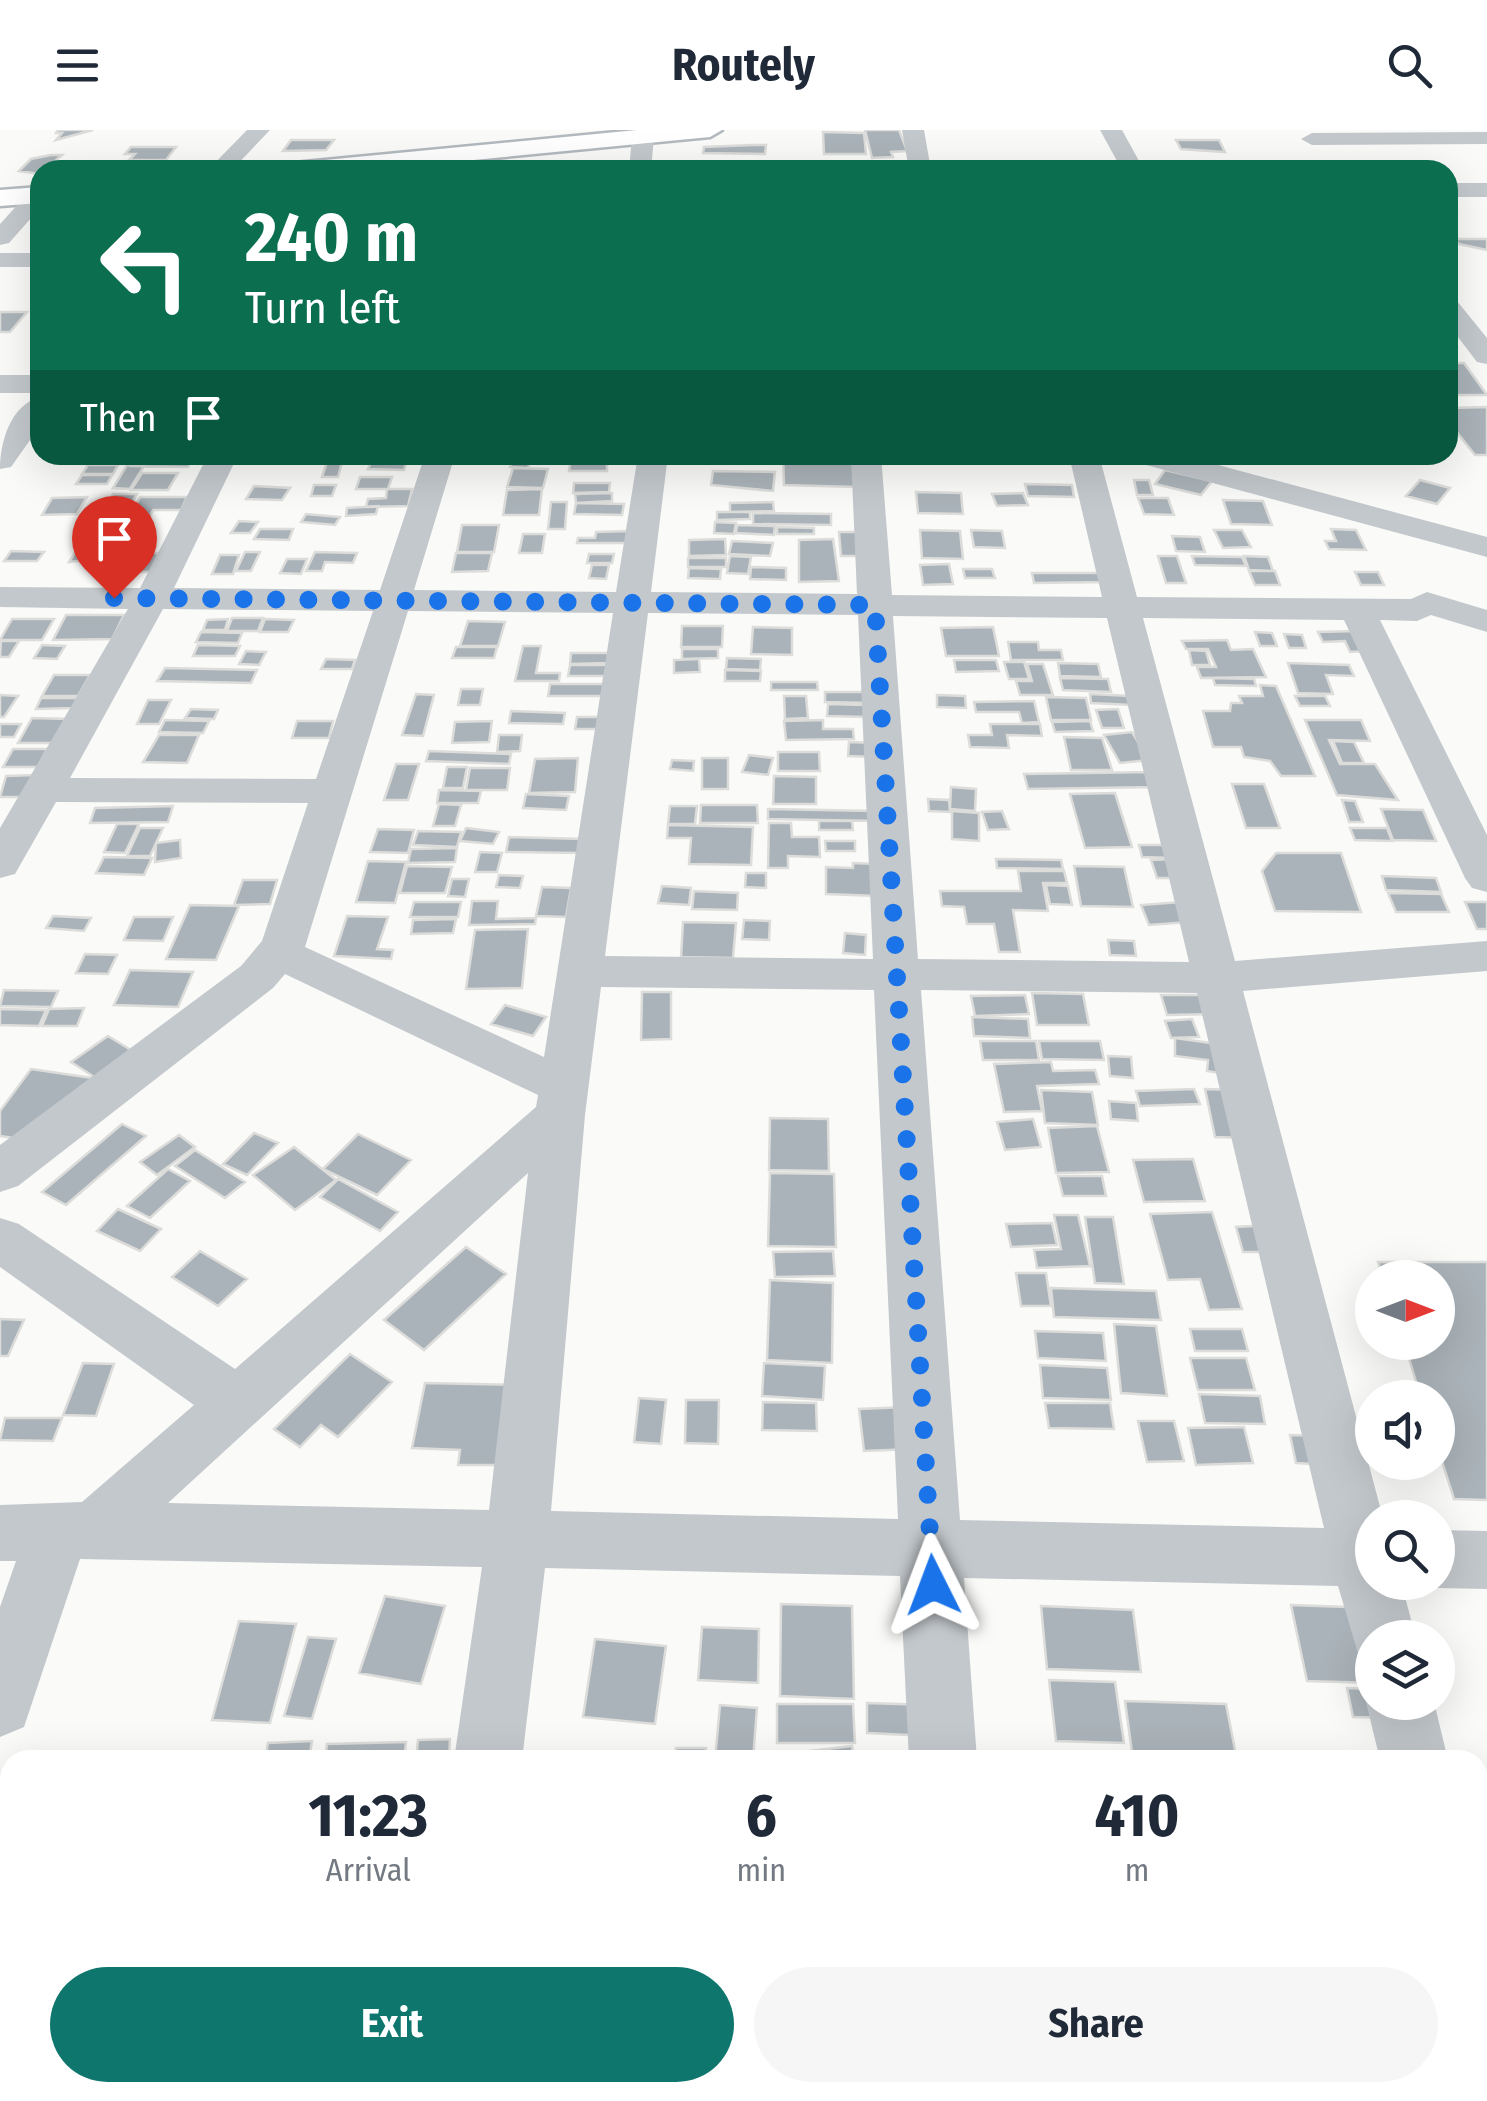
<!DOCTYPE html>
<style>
:root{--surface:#fff;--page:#f6f6f7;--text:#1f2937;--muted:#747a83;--accent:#0f766e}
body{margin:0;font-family:"Fira Sans Condensed",sans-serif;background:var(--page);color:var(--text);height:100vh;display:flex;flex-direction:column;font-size:38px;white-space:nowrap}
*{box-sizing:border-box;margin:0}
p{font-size:32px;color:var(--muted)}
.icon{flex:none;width:55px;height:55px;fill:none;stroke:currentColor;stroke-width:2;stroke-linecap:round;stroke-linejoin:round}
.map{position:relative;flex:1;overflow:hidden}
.details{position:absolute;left:0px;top:1620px;width:1488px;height:352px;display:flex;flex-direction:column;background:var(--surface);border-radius:30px 30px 0 0;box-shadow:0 10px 40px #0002}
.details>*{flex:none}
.guide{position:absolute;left:30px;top:30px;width:1428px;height:305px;border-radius:30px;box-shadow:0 10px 40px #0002;background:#0b6e4f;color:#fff;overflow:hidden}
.needle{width:65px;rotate:90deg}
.buttons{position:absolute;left:1355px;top:1130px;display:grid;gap:20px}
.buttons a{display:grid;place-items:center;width:100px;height:100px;border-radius:50%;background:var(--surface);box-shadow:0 10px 40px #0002;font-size:50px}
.pin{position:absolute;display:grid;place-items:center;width:85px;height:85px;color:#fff;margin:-102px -42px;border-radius:50% 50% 50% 0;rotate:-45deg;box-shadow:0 0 10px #0007}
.pin .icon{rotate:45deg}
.me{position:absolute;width:110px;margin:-55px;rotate:357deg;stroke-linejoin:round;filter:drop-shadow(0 0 8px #0008)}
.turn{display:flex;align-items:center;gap:35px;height:210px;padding:0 50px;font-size:45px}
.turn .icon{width:130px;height:130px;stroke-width:2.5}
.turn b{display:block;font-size:70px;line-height:85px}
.then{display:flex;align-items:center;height:95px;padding:0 50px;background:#0003;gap:20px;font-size:38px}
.eta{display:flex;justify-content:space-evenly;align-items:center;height:170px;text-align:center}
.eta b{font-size:60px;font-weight:700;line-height:70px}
.button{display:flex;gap:20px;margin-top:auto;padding:20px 50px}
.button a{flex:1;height:115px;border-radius:60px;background:var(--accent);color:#fff;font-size:40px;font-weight:700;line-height:115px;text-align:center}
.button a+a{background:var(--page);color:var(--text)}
header{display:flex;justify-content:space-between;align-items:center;height:130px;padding:0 50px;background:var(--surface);font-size:45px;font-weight:700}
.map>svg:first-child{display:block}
.building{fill:#aab3b9;stroke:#dcdcda;stroke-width:2.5}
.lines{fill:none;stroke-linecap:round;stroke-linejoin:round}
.secondary-casing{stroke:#b3babf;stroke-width:5}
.minor{fill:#c3c8cc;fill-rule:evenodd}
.secondary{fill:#fff;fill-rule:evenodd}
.route{stroke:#1a73e8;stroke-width:18;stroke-dasharray:0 32.4}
</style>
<header><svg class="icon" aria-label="menu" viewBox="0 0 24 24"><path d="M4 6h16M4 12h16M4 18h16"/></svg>Routely<svg class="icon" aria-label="search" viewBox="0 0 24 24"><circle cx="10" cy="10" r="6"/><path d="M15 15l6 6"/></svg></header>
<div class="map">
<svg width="1487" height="1971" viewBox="0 0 1487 1971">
<rect width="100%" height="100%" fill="#fafaf8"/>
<!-- building -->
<path class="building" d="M58 0H93L56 10 62 3H56Z
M865 0H899L907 21 891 22 893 27 872 28Z
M823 2 864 3 866 24H824Z
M291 10H334L326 20 283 21Z
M1176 10H1219L1225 22 1181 19Z
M753 15H766L765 24 703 23 704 17Z
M131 17H176L166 30H129L135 24H125Z
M51 25H62L40 44 19 41 31 29Z
M1454 109H1487V120L1459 114Z
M0 182H27L10 202H0Z
M1448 233H1464L1487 265H1450Z
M1487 277V325H1475L1448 291V278Z
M514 325H552L532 327 528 338 510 337Z
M571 325H606V332L571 333Z
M783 325H852L855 357 784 355Z
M136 329H192L188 337 131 336Z
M372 330 407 331 404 340 368 339Z
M327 332H342L338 347H322Z
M570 333H607V341H569Z
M88 335H118L113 344H82Z
M127 335 144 336 130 359 113 358Z
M513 338 548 339 543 358 507 357Z
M1165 340 1212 351 1201 365 1155 354Z
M713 341 775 342 773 361 711 355Z
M142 343H178L168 360H131Z
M82 345H112L107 354H76Z
M360 347H392L388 359H356Z
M1134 350H1149L1153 365H1137Z
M1420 350 1450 358 1437 374 1406 366Z
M574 353H610L609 362 573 363Z
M1025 354 1072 355 1074 367 1028 366Z
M314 355H336L332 366H311Z
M254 356 290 358 282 370 246 369Z
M387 359H412L408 376 366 377 368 369 386 368Z
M542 359 539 385H503L507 360Z
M916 362 961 363 963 384 918 383Z
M612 363V371L576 373 575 364Z
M1023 363 1028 375 997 376 992 364Z
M113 364H137L128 379H104Z
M87 367 77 384 42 385 52 368Z
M140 367H187L181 380H153L143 400H124Z
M1138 368H1168L1174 385 1144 384Z
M1223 370 1263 371 1272 395 1231 394Z
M551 372H567L565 399H548Z
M773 372 774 381 730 382V373Z
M576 373 624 374 622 385 574 384Z
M378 376 376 384 346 386 347 378Z
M717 382H750V389L717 390Z
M753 383 831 384V395L753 394Z
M306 384 340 387 335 395 301 392Z
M239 391 258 392 250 403H231Z
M715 392 736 393 734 404 714 403Z
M124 393 121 401 89 402 92 395Z
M462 395H499L494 422H457Z
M737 395 775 396 774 405 736 403Z
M777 397 814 398V404H777Z
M260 399H293L289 410 254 409Z
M1331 399 1356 400 1366 420 1329 419 1325 411H1336Z
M920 400 960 401 963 429 922 428Z
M971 400 1002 401 1005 418 974 417Z
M1214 400H1242L1251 417 1223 418Z
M628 401V413H577L578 408H595L596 402Z
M839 402H857L859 426H841Z
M523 404H545L542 423H519Z
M1172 406 1200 407 1205 422 1176 421Z
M725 409 726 425 689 426V410Z
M833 409 839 451 799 452V410Z
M732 411 773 413 770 426 729 424Z
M82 412H151L145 423H159L150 442H115L124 426 69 432Z
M11 421 44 422 37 431H4Z
M245 422H260L251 441H236Z
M315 422 357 423 353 433 325 432 322 441H306Z
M456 423H492L488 441 452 442Z
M589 424H614L612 433H587Z
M220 425H239L233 444H212Z
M730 426 751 427 748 444 727 443Z
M1158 426H1177L1186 453H1166Z
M1192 426 1242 427 1246 436 1195 435Z
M1244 426 1268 427 1273 441 1249 440Z
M688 428H726V437H688Z
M287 429H307L301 444 280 443Z
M949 434 953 454 923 455 920 435Z
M592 435H609L606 449 589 448Z
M751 437 786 438V450L750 449Z
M689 438 721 439 720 449 688 448Z
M963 439H992L995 448H965Z
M1249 441H1275L1280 455H1255Z
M1355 442H1378L1384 455H1361Z
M1032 443H1102L1105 452 1034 453Z
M66 485H124L112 509 53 510Z
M232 488H263L258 501H227Z
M12 489H54L42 510H0Z
M228 489 225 500H203L207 490Z
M265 489 294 490 288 502H260Z
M468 491 505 492 498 516H460Z
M682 496H723L722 517H681Z
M753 497 792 498V525L751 524Z
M993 497 999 526H946L941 498Z
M1357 501 1368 521 1350 522 1345 511 1323 512 1318 502Z
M201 502 242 503 238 513 196 512Z
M1255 502 1272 503 1277 516H1260Z
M1284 504 1302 505 1306 518H1289Z
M1227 510 1231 520 1253 519 1266 547 1201 548 1197 537H1216L1208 519H1186L1182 511Z
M19 511 9 527H0L1 511Z
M1008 512H1038L1039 520H1061L1063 530H1011Z
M42 515 65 516 57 529 34 528Z
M198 515 240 516 235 526H193Z
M523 516H541L536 543H560L559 551H515Z
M456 517H497L494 528H452Z
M682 519H718V528L682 529Z
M1189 520 1206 521 1210 535H1192Z
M246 521 266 522 259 535 239 534Z
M571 523H609V533L570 534Z
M727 528 761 529 760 540 726 539Z
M326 529 355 530 352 539H321Z
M699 529 700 542 674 543V530Z
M954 530H996L999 541 956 542Z
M1004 532H1024L1029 549H1009Z
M1058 533 1098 534 1101 547 1060 546Z
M1288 533 1349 535 1354 546 1326 545 1333 564 1298 563Z
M1027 534H1043L1053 565H1020L1016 551H1032Z
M570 535H608L607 546H568Z
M165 538 257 540 251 553 157 551Z
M725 540 761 541 760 551H725Z
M54 545H90L78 566H42Z
M1060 548 1108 549 1111 562 1063 560Z
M1213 548 1254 549 1256 556 1215 555Z
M771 552H817L818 560H771Z
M550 554H607L605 566H548Z
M1260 555 1276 556 1315 646H1281L1270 631 1244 627 1241 617H1213L1203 581H1230L1231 573H1242L1239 566H1263Z
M461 559H483L480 575H458Z
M825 562H868V573L825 572Z
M416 564 434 565 423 606 402 605Z
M1090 564 1131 566 1132 575 1091 573Z
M0 565 18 566 4 587H0Z
M937 565 965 566 966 578 937 577Z
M784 566H806L808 588 785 589Z
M1295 566H1325L1330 576H1300Z
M1046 567 1086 568 1091 590H1051Z
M41 568H77L73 578 36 579Z
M148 570H171L159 594H137Z
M1034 571 1039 592 1022 593 1019 582H976L974 572Z
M828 574 866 575V587L827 586Z
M191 579 218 580 214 589 185 588Z
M1118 579 1124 598H1102L1096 580Z
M511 581 565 583 563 594 509 593Z
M577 587H602L601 599H575Z
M32 588 68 589 54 613H18Z
M165 590 209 591 203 603 159 602Z
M823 590V599H853L854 609 786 610 784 591Z
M1305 590H1361L1370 611 1329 610 1340 634H1375L1398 670 1337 665Z
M297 591H333L329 608H292Z
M492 591 489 612 452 613 455 592Z
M1090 591 1093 601 1055 602 1052 592Z
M0 594H21L14 607H0Z
M990 594H1040L1042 606 1007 605 1009 618 970 617 968 605H992Z
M1132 602 1149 630 1120 633 1104 605Z
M159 605H199L187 633 143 632Z
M499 605H522L520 621 497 622Z
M1064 607 1102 608 1112 640H1071Z
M1333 611 1354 612 1364 633H1342Z
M849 612 873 613V627L848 626Z
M13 619H47L38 637H3Z
M429 621 511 624 509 634 426 631Z
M778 622H819L820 641H778Z
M749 625 773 628 768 645 742 642Z
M578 628 575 662 529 663 535 629Z
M702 628H728V659H702Z
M672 630 694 631 693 641 670 639Z
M396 634H419L408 670H384Z
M447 637H467L463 658H443Z
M470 638H510L507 660H466Z
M1152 642 1157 657 1028 659 1024 644Z
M36 645 25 667H0L6 646Z
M774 646 816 647V674H773Z
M1232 654H1264L1280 698H1246Z
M951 657 976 659 975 681 950 679Z
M439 660 481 661 478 673H437Z
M1115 663 1132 717 1085 718 1070 664Z
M526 664 569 666 566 680 523 678Z
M928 669 949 670 950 682 929 681Z
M1342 670 1355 671 1363 692H1349Z
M439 674 461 675 455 696H433Z
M701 675H757L758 693H700Z
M173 676 168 692 90 693 95 678Z
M670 676H697L695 694H668Z
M768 679 876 681 877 691 768 689Z
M1381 679 1423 680 1436 711 1393 710Z
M952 681 979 683V711L952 709Z
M1002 681 1009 699 988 700 982 682Z
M819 691H852L853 700H819Z
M769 693H791L792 707H819L820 727 788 726V738H768Z
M117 694H139L125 723 104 722Z
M668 695 753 697 751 735 689 734 691 708H667Z
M140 698H163L150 726H127Z
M466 698 499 702 493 714 460 711Z
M1350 698H1387L1392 711 1355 710Z
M378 699 414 700 408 723 370 722Z
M418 701 461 702 457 717 413 715Z
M509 707 583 709 581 723 506 722Z
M180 710 181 728 155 732 156 713Z
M825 711H855V721H826Z
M1139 715H1171L1174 728 1142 727Z
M457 718 455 732 408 733 411 719Z
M480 722 502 723 497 742H475Z
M1276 723H1341L1361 782 1275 781 1262 741Z
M104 727 152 728 144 745 96 743Z
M996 729 1061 730 1063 739 997 738Z
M1173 729 1179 748H1157L1151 730Z
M368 731 406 732 395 773 356 772Z
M853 733 878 734V766L826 764V737L853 738Z
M407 736 452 737 445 763H400Z
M1074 736 1124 737 1133 777 1081 776Z
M1018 741H1064L1067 753H1043L1048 781 1013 780 1020 822H999L994 794H967L964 777 942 776 940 761H1021Z
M746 743H766V758L745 757Z
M499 745 523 746 520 758 496 757Z
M1382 746 1436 748 1441 762 1386 760Z
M452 749H469L465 767 448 766Z
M243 750H277L270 774 234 775Z
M1046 755 1068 756 1072 775 1050 774Z
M662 756 691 758 689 775 658 773Z
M542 757 571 758 566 787 536 786Z
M694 761 738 763 737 780 692 779Z
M1388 763 1441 764 1449 782H1396Z
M472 771H498L496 789 536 788 535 794 469 795Z
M414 772H461L458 787H410Z
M1181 772 1190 792 1149 795 1141 775Z
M1465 772H1487V799H1477Z
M190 775 239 776 216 830 166 829Z
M53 786 91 788 84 801 46 798Z
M347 786 388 787 377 819 393 820 391 829 334 826Z
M134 787H173L163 811 124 810Z
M456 789 453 803 411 804 413 790Z
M744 790 770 791 769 810 742 809Z
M683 792 736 793 733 828 681 827Z
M528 799 522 858 466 859 475 800Z
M845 803 866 805 865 825 843 823Z
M1108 810 1134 811 1136 826 1110 825Z
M85 824 117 825 108 844 76 843Z
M130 840 193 842 178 877 114 875Z
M4 860 58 861 51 877 0 876Z
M642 862H671V909L641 910Z
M1032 863 1083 864 1089 895H1037Z
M1025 865 1029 884 975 886 971 866Z
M1161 865H1210L1216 884 1167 885Z
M505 875 546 887 533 906 491 894Z
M84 878 77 896H42L49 879Z
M0 879 46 880 39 896 0 895Z
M972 887 1028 889 1030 908 974 906Z
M1192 889 1199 907 1171 908 1165 891Z
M108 906 139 925 102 952 71 932Z
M1175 908 1225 915 1226 944 1207 941 1208 930 1175 926Z
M980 911H1036L1039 930H983Z
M1039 911H1100L1104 930 1042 929Z
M1108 926 1131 927 1133 948 1110 946Z
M1051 932 1053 941 1095 940 1099 954 1037 956 1042 981 1004 982 994 934Z
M31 939 92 948 48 1013 0 1006V981Z
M1194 959 1200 974 1140 976 1136 961Z
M1205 959 1236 960 1246 1008 1215 1007Z
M1041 960 1092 962 1098 995 1045 993Z
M1109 971 1136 973 1138 991 1111 989Z
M770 988 828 989 829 1041 769 1040Z
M1033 989 1041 1017 1005 1020 997 992Z
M122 994 146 1006 66 1075 42 1062Z
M1097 996 1109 1042 1056 1043 1048 998Z
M254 1003 278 1013 247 1045 223 1034Z
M358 1004 411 1030 377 1065 323 1039Z
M179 1005 195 1017 157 1045 140 1032Z
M294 1017 336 1050 295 1080 253 1045Z
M195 1020 245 1052 225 1068 175 1036Z
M1193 1029 1205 1071 1144 1072 1133 1030Z
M168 1039 190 1051 150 1088 127 1076Z
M770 1043 834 1044 836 1117 768 1116Z
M1058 1046H1102L1106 1066H1063Z
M338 1049 398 1082 380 1101 320 1067Z
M118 1079 161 1099 140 1121 97 1101Z
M1212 1082 1242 1179 1209 1180 1200 1149 1168 1150 1150 1084Z
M1054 1085H1078L1090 1136 1037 1138 1034 1120 1061 1119Z
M1085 1087H1113L1124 1154 1095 1153Z
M1052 1093 1057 1115 1011 1117 1006 1094Z
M1270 1095 1279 1122H1243L1236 1097Z
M466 1117 506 1144 424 1220 384 1190Z
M200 1121 247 1149 218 1176 172 1147Z
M833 1121 835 1146 775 1147 773 1122Z
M1378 1132H1487V1370L1454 1369 1438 1319V1268H1421L1404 1212H1438V1148H1383Z
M1016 1143H1046L1051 1176H1021Z
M770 1150 833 1153 832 1233 767 1230Z
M1051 1158 1156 1161 1161 1190 1054 1187Z
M0 1189 24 1190 8 1226H0Z
M1114 1194 1156 1196 1167 1266 1121 1263Z
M1190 1199H1242L1248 1221H1195Z
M1035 1201 1103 1203 1106 1231 1038 1228Z
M350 1224 392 1252 338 1307 321 1295 300 1317 274 1299Z
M1190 1228H1246L1255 1260H1198Z
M83 1233 114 1234 96 1286 63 1285Z
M764 1233 825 1236 823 1270 762 1266Z
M1040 1235 1107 1238 1111 1270 1043 1268Z
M425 1253 518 1255 507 1335H458L460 1320 412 1318Z
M1199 1264 1260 1266 1265 1294 1205 1293Z
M639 1268 666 1270 661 1314 634 1312Z
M686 1270H719L718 1314 685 1313Z
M763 1272 816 1273 817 1301 762 1300Z
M1045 1273H1110L1114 1299 1049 1298Z
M906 1277 912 1319 864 1321 859 1279Z
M5 1288H62L53 1311 0 1310Z
M1138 1291H1174L1184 1331 1147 1332Z
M1244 1297 1253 1333 1196 1335 1188 1298Z
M1290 1305 1325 1306 1331 1335 1296 1333Z
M385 1466 445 1476 421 1554 359 1543Z
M781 1474 852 1476 854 1569 780 1566Z
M1291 1475 1374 1478 1372 1553 1307 1551Z
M1041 1476 1133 1480 1141 1542 1047 1539Z
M239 1491 296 1494 270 1593 212 1590Z
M702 1497 759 1499 758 1553 698 1550Z
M308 1507 336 1509 312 1589 284 1586Z
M595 1509 666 1516 655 1594 583 1587Z
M1049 1550 1115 1552 1124 1613 1056 1611Z
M1347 1558 1372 1559V1572L1401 1588 1353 1587Z
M1125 1571 1226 1574 1237 1630H1133Z
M867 1573 928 1575 929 1606 867 1603Z
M777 1574H853L855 1613H777Z
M720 1575 757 1578 753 1630H715Z
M450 1609 449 1630H416L418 1610Z
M312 1611 309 1630H265L268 1613Z
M406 1612 404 1630H325L327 1614Z
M852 1616 854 1630H785L784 1624Z
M676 1618H706V1630H675Z
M861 1625 931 1626 932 1630H861Z
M77 1962H127L125 1971H75Z
M228 1962H309L307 1971H226Z
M362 1962H402L399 1971H360Z"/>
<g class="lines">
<defs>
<path id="secondary" d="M637 0H722L710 7 370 40H282L294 33Z
M40 57V73L0 76V60Z"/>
</defs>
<!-- secondary casing -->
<use href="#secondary" class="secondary-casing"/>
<!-- minor -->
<path class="minor" d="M247 0H270L232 40H208Z
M902 0H924L931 40H909Z
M1100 0H1122L1144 40H1122Z
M643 1 654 7 651 40H629L632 7Z
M1487 2V14L1312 15 1301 9 1312 3Z
M1448 53H1487V67H1448Z
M40 58V78L9 113 0 115V94L31 60Z
M0 123H40V137H0Z
M1448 169 1457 171 1487 208V234L1477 232 1448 194Z
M0 245H40V263H0Z
M40 267V296L11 337 0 339C0 313 10 275 40 267Z
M208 325H238L174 458 380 460 425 325H455L414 460 616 462 638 325H668L651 462 857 464 851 325H881L892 465 1102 467 1069 325H1099L1137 467 1411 469 1427 462 1487 480V502L1431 485 1417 491 1380 490 1487 705V762L1472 758 1465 748 1344 490 1143 488 1235 831 1487 811V841L1243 861 1383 1388H1372V1452H1401L1416 1508H1372V1535L1360 1530 1338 1456 964 1448 977 1630H909L900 1446 545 1438 522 1630H454L482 1437 80 1429 24 1597 0 1607V1477L16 1431H0V1375L82 1372 194 1275 0 1137V1088L19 1094 235 1239 536 977 538 965 285 844 273 858 18 1056 0 1062V1015L241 836 262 811 308 673 56 672 15 744 0 748V698L128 479 0 477V457L140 458ZM163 479 373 481 316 649 70 648ZM408 481 613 483 544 927 305 817ZM648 483 858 485 873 829 605 826ZM893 486 1107 488 1189 832 918 829ZM601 857 874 860 898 1389 551 1381 585 985ZM921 860 1197 863 1324 1398 960 1390ZM528 1043 489 1380 168 1373Z
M1131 325H1181L1487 407V427L1135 332Z
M1438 1400 1487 1401V1459L1438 1458 1424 1452H1438Z
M1372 1558V1572H1434L1448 1630H1380L1366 1572Z
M1478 1845 1487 1849V1959L1478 1955Z
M406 1962H484L483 1971H405Z
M923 1962H1001L1002 1971H924Z"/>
<!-- secondary -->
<use href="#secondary" class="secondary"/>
</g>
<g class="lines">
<!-- route -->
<path class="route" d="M114 468 875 475 933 1455"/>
</g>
</svg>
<div class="buttons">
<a><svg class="needle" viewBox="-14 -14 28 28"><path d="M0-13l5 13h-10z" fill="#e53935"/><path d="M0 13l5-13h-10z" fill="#747a83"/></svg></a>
<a><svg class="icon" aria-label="sound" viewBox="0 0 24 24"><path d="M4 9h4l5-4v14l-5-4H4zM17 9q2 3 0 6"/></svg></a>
<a><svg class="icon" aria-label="search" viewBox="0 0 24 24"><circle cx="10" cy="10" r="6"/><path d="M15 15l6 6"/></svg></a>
<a><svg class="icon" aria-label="layers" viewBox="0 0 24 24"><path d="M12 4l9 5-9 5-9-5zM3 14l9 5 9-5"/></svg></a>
</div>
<div class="pin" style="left:114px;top:468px;background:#d93025"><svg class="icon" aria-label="arrive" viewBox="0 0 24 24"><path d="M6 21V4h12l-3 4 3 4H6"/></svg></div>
<svg class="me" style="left:933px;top:1455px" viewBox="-20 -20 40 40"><path d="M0-17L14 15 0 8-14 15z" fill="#1a73e8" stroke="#fff" stroke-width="4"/></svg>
<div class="guide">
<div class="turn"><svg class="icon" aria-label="left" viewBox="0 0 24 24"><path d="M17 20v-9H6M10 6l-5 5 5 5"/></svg><div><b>240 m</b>Turn left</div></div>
<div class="then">Then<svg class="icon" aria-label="arrive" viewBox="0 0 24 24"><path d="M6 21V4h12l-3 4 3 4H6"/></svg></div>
</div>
<section class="details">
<div class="eta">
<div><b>11:23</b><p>Arrival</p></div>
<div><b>6</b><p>min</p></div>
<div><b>410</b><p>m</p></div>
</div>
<div class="button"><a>Exit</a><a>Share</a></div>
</section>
</div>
